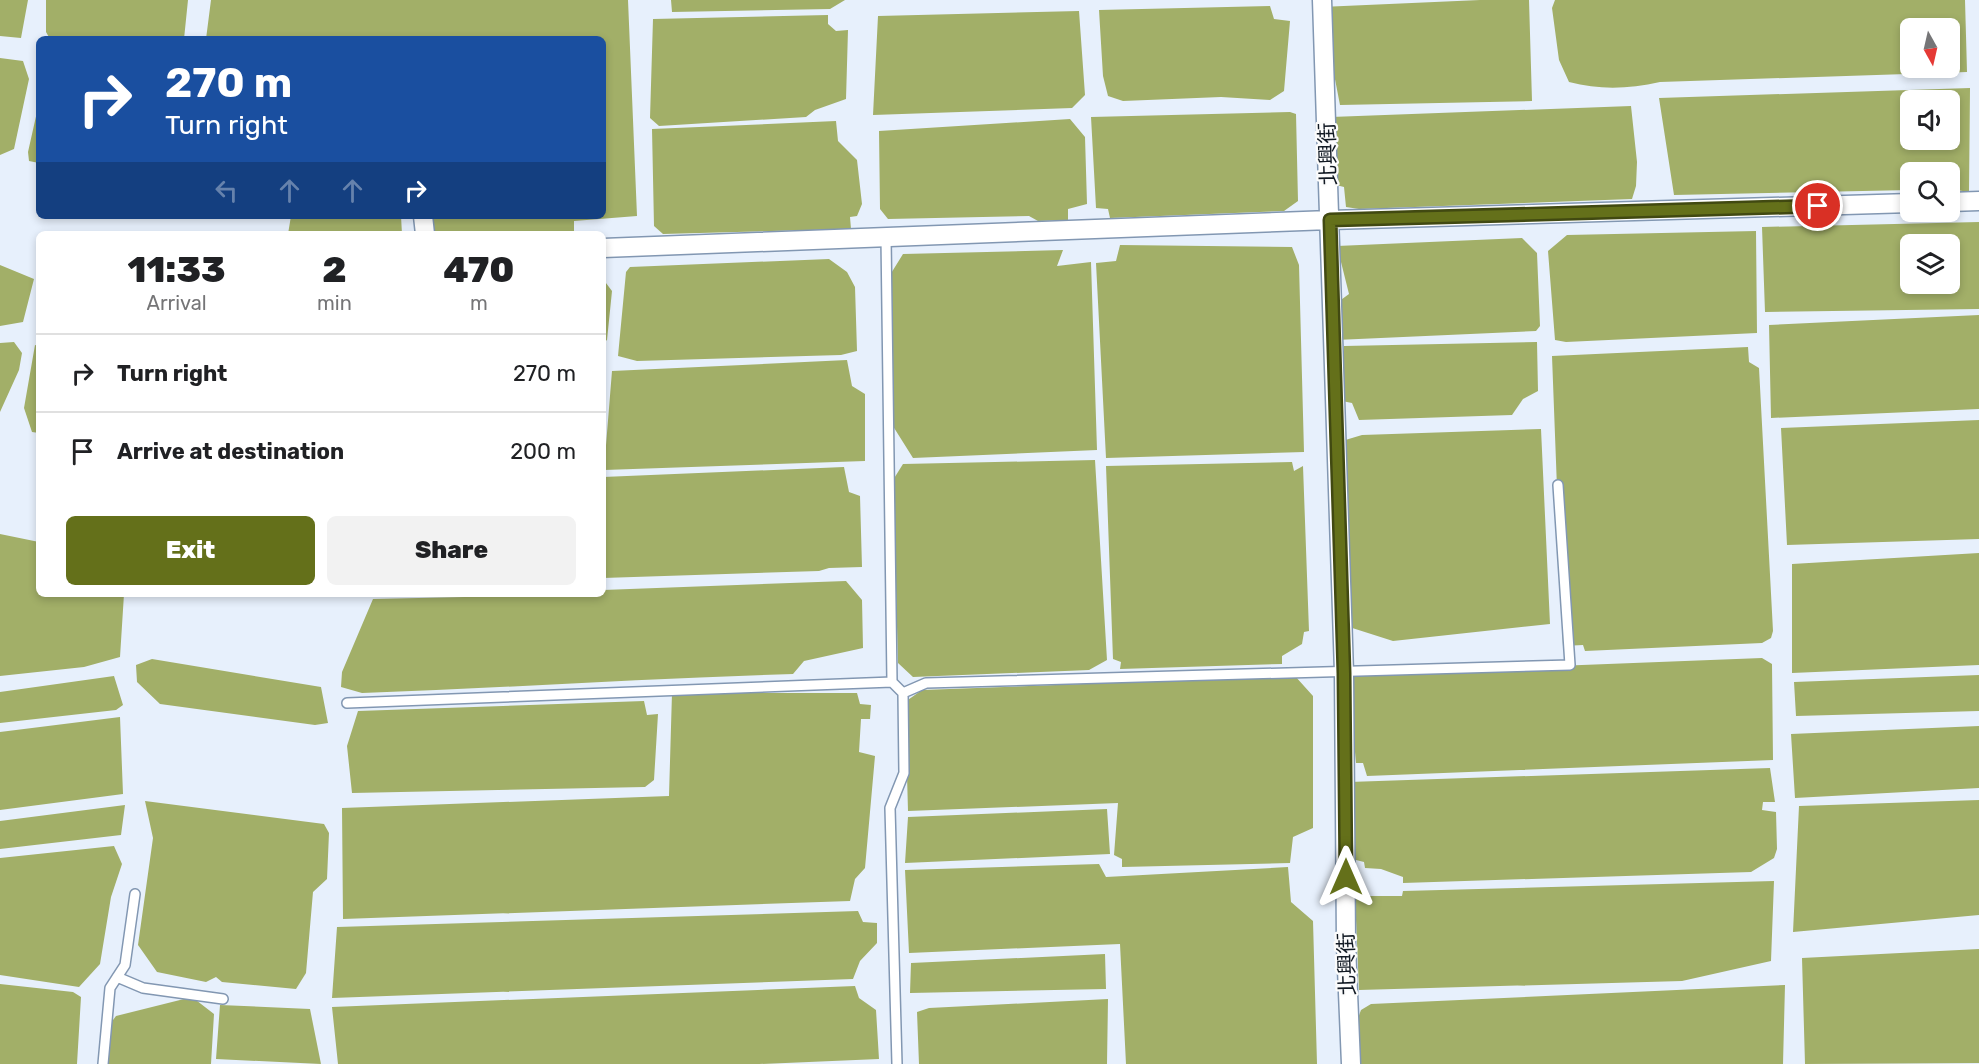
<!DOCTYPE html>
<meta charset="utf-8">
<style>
:root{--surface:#fff;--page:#f2f2f2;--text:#202124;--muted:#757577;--line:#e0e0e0;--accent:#64701a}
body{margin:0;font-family:Rubik,"Noto Sans TC",sans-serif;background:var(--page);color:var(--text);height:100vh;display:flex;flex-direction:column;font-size:22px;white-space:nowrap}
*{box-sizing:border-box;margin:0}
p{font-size:20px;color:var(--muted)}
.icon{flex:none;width:33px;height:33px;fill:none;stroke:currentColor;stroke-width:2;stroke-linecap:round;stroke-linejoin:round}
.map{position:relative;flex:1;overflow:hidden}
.panel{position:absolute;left:36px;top:231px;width:570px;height:366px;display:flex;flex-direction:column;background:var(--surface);border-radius:9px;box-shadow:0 3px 9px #0003}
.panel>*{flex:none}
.guide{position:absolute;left:36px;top:36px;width:570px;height:183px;border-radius:9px;box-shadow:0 3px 9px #0003;background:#1a4fa0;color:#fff;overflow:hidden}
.needle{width:39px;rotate:172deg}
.buttons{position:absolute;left:1900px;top:18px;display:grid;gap:12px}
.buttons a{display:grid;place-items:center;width:60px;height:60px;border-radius:9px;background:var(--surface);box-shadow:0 3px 9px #0003;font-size:30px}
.pin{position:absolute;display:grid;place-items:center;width:51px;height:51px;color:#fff;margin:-26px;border:3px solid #fff;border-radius:50%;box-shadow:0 2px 6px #0007}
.me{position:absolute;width:66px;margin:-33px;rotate:0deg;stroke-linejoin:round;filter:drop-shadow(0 0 4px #0008)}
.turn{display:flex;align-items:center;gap:21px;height:126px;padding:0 30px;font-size:27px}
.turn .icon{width:78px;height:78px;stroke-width:2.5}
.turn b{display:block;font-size:42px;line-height:51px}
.lanes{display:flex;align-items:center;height:57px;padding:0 30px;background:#0003;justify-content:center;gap:30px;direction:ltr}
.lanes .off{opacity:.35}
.eta{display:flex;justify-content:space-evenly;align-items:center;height:102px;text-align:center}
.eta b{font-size:36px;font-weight:800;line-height:42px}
.cta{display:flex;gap:12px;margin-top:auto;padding:12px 30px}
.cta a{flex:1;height:69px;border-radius:9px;background:var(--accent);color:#fff;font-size:24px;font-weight:800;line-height:69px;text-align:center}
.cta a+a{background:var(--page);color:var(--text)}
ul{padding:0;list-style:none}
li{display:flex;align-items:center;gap:18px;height:78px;padding:0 30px;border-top:2px solid var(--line)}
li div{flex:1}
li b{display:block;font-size:22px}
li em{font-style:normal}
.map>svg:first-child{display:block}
.water{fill:#a2af68;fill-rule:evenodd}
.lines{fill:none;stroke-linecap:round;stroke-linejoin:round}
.service-casing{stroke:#8297b2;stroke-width:12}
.minor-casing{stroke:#8297b2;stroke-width:21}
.service{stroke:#fff;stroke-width:9}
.minor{stroke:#fff;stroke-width:18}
.route-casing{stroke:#414911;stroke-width:15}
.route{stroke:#64701a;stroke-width:10}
.labels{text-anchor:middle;stroke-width:4.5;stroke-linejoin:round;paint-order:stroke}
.street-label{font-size:21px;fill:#111923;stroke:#fcfcfc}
</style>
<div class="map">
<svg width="1979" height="1064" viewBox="0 0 1979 1064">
<rect width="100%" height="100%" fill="#e7f0fc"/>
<!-- water -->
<path class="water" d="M0 0H28L21 38 0 36Z
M46 0H188L184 39H50L46 32Z
M211 0H628L637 216 574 221V234H422L421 216H603V39H206Z
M671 0H845L830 9 672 12Z
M1480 0H1529L1532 101 1340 105 1321 7Z
M1555 0H1965L1967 72 1660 82C1628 89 1600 90 1569 82L1559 60 1552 8ZM1911 28H1950V68H1911Z
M1270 6 1274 19 1290 21 1284 91 1270 100 1221 97 1123 101 1108 96 1103 76 1099 10Z
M1079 11 1085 95 1072 108 873 115 878 16Z
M828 15V24L836 31 848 30 846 99 815 110 806 117 659 126 650 118 653 19Z
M0 58 23 61 29 79 14 149 0 155Z
M1970 88 1969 192 1950 189V172H1911V190L1674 195 1659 98ZM1911 100H1950V140H1911Z
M39 103V163L29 161 28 152Z
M1631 106 1637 162 1636 186 1632 199 1359 209 1346 207 1344 187 1336 185 1331 117Z
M1290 112 1296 114 1298 201 1284 211 1110 218 1108 209 1096 208 1091 117Z
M1070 119 1085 137 1087 204 1068 209V220L1038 221 1029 216 888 219 880 209 879 131Z
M836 121 838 141 857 160 862 204 857 216 850 217 851 229 663 234 654 226 652 129Z
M291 216H401L402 234H288Z
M1979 222V309L1765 312 1762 227ZM1911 244H1950V284H1911Z
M1756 231 1757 333 1566 342 1555 340 1548 251 1567 235Z
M1522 238 1537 253 1540 326 1536 331 1336 340 1334 305 1349 294 1337 246Z
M1120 245 1292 247 1299 265 1304 452 1106 458 1096 263 1116 261Z
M1063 250 1057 266 1091 262 1097 450 913 458 891 423 890 275 903 254Z
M829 259 847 272 855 287 857 351 841 355 637 361 618 356 626 272 630 267Z
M0 265 34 279 23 322 0 326Z
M603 279 612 291 607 340 603 343Z
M1979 315V409L1771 418 1769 325Z
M14 342 22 353 19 370 0 412V343Z
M1537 342 1538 391 1523 399 1512 415 1359 420 1352 403 1337 400V355H1344V346Z
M35 345 39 346V433L32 432 24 408Z
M1748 347 1749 362 1759 368 1773 631 1771 638 1762 643 1585 651 1583 645 1563 646 1552 356Z
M847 360 852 386 865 394V461L604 470 612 371Z
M1979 420V539L1787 545 1781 428Z
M1541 429 1550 624 1393 641 1346 626 1342 441 1362 435Z
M1095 460 1107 660 1089 670 913 677 898 663 893 480 903 464Z
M1292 462 1294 471 1303 466 1309 631 1304 632 1302 644 1282 656V664L1120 669 1121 662 1113 659 1106 466Z
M844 467 849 492 860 496 862 567 829 568 819 571 603 578V477Z
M0 534 39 542V594H124L120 657 84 667 0 676Z
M1979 553V665L1792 673V564Z
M846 581 862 600 863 648 804 661 793 674C649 678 506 688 362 693L341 687 342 672 373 599 603 594V590Z
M1762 658 1772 664 1773 760 1367 776 1363 763H1356L1355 752 1349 747 1350 674Z
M152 659 321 687 328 723 315 725 160 704 137 682 136 665Z
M1979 675V711L1796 716 1794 682Z
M114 676 123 705 116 710 0 723V692Z
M1295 676 1313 696V828L1293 837 1290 863 1122 867V859L1114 855 1118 803 908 811 905 702 922 690Z
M672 693H857L860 704 871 705 870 719H861L859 752 875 756 865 868 855 879 850 901 343 919 342 808 669 796Z
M644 701 647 715 658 714 654 780 645 787 352 793 347 746 358 711Z
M120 717 123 794 0 810V732Z
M1979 726V788L1795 798 1791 734Z
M1770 768 1775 802H1763L1762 810 1776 812 1777 849 1774 858 1751 872 1403 883V877L1381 869 1365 868 1364 862 1352 859 1349 782Z
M1979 800V915L1793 932 1799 806Z
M145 801 324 824 329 833 327 879 313 892 306 973 296 989 222 982 216 977 206 982 157 972 138 945 153 838Z
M125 805 121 835 0 849V821Z
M1107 809 1110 854 905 863 908 817Z
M114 846 122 864 111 897 100 964 79 987 0 975V858Z
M1099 864 1106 877 1288 867 1291 902 1313 921 1317 1064H1126L1120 944 909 953 905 870Z
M1774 881 1771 961 1682 981 1359 990 1355 896H1402L1403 891Z
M858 911 863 922 877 923V943L860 961 853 979 332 998 337 927Z
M1979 949V1063L1805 1064 1802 958Z
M1105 954 1106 989 910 993 911 963Z
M0 984 73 992 81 997 77 1064H0Z
M1785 985 1783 1064H1360L1357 1021 1361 1010 1371 1004Z
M855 986 859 998 876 1010 879 1059 759 1064H338L332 1007Z
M192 997 214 1014 211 1064H103L104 1032 116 1016Z
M1108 999 1107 1064H919L917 1012 929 1008Z
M220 1005 310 1009 321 1064 216 1059Z"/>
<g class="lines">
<defs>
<path id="service" d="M886 237 892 682
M347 703 892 682 903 693 926 683 1570 665 1558 485
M117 977 143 988 223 999
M103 1064 110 988 125 965 135 894
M897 1064 890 808 904 773 903 693"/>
<path id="minor" d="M1322 0 1344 673 1346 945 1351 1064
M1950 202 1979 201
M423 216 425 234
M603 248 1330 220 1911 203"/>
</defs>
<!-- service casing -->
<use href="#service" class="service-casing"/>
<!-- minor casing -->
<use href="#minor" class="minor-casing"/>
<!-- service -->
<use href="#service" class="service"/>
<!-- minor -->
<use href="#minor" class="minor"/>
</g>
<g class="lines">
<defs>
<path id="route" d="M1346 877 1344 673 1330 220 1818 206"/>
</defs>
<!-- route casing -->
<use href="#route" class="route-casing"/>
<!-- route -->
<use href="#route" class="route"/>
</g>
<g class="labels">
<!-- street labels -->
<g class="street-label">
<text transform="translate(1328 154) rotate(-92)" y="7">北興街</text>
<text transform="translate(1347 964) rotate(-92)" y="7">北興街</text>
</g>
</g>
</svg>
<div class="buttons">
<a><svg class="needle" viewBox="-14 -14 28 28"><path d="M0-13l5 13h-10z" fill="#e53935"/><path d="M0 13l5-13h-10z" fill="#757577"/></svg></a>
<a><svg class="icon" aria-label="sound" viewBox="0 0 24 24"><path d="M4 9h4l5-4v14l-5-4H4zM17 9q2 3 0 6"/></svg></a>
<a><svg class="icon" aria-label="search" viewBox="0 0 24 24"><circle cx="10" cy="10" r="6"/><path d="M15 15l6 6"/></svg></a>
<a><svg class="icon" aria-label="layers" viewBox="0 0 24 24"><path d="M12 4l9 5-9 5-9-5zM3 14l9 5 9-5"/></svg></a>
</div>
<div class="pin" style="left:1818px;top:206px;background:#d93025"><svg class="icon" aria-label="arrive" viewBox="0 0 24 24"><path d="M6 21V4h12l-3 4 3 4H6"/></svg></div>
<svg class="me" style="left:1346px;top:877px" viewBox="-20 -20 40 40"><path d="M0-17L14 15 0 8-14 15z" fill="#64701a" stroke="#fff" stroke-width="4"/></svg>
<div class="guide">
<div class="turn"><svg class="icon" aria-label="right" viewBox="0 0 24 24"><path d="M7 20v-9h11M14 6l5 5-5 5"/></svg><div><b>270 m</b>Turn right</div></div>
<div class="lanes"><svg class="icon off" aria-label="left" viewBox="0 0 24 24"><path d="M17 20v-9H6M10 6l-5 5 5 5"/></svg><svg class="icon off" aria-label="ahead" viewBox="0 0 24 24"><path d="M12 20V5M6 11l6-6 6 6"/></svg><svg class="icon off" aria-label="ahead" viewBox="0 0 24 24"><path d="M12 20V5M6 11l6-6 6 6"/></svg><svg class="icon" aria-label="right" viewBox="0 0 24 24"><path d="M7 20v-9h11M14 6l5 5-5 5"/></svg></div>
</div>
<section class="panel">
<div class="eta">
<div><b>11:33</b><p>Arrival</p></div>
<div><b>2</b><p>min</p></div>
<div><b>470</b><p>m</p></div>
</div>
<ul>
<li><svg class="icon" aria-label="right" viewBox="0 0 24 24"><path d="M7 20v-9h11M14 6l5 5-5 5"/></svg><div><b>Turn right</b></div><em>270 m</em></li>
<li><svg class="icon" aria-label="arrive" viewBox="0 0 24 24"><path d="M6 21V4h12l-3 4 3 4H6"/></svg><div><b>Arrive at destination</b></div><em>200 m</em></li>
</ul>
<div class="cta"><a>Exit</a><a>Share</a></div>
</section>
</div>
